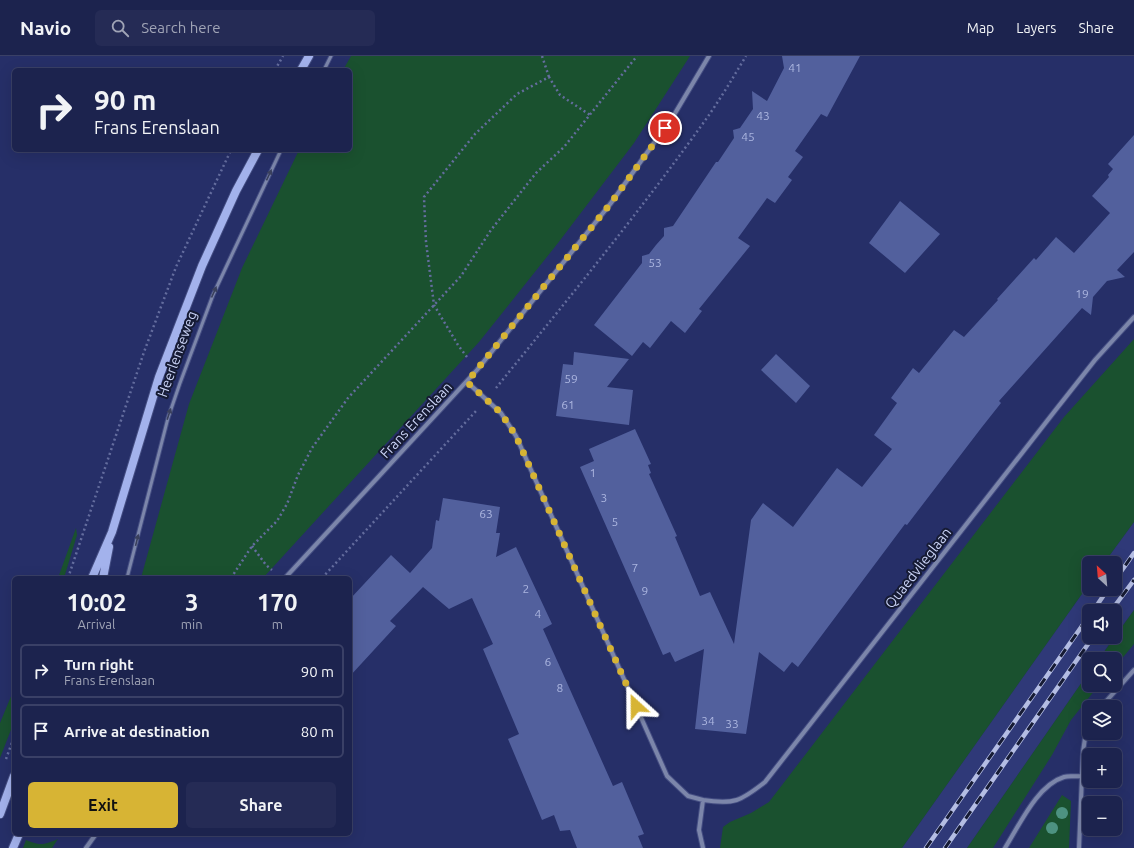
<!DOCTYPE html>
<meta charset="utf-8">
<style>
:root{--surface:#1c234e;--page:#252b55;--text:#f1f3f6;--muted:#a0a4b6;--line:#3a4066;--accent:#d7b434}
body{margin:0;font-family:Ubuntu,sans-serif;background:var(--page);color:var(--text);height:100vh;display:flex;flex-direction:column;font-size:15px;white-space:nowrap}
*{box-sizing:border-box;margin:0}
p{font-size:13px;color:var(--muted)}
.icon{flex:none;width:22px;height:22px;fill:none;stroke:currentColor;stroke-width:2;stroke-linecap:round;stroke-linejoin:round}
.map{position:relative;flex:1;overflow:hidden}
.drawer{position:absolute;left:12px;top:520px;width:340px;height:260px;display:flex;flex-direction:column;background:var(--surface);border-radius:6px;box-shadow:0 4px 16px #0002,0 0 0 1px var(--line)}
.drawer>*{flex:none}
.guide{position:absolute;left:12px;top:12px;width:340px;height:84px;border-radius:6px;box-shadow:0 4px 16px #0002,0 0 0 1px var(--line);background:#1c234e;color:var(--text);overflow:hidden}
.needle{width:26px;rotate:334deg}
.controls{position:absolute;left:1082px;top:500px;display:grid;gap:8px}
.controls a{display:grid;place-items:center;width:40px;height:40px;border-radius:6px;background:var(--surface);box-shadow:0 4px 16px #0002,0 0 0 1px var(--line);font-size:20px}
.pin{position:absolute;display:grid;place-items:center;width:34px;height:34px;color:#fff;margin:-17px;border:2px solid #fff;border-radius:50%;box-shadow:0 1px 4px #0007}
.me{position:absolute;width:44px;margin:-22px;rotate:336deg;stroke-linejoin:round;filter:drop-shadow(0 0 3px #0008)}
.turn{display:flex;align-items:center;gap:14px;height:84px;padding:0 16px;font-size:18px}
.turn .icon{width:52px;height:52px;stroke-width:2.5}
.turn b{display:block;font-size:28px;line-height:34px}
.eta{display:flex;justify-content:space-evenly;align-items:center;height:68px;text-align:center}
.eta b{font-size:24px;font-weight:700;line-height:28px}
.action{display:flex;gap:8px;margin-top:auto;padding:8px 16px}
.action a{flex:1;height:46px;border-radius:6px;background:var(--accent);color:#111;font-size:16px;font-weight:700;line-height:46px;text-align:center}
.action a+a{background:var(--page);color:var(--text)}
ul{padding:0;list-style:none}
li{display:flex;align-items:center;gap:12px;height:54px;margin:0 8px 6px;padding:0 8px;border:2px solid var(--line);border-radius:6px}
li div{flex:1}
li b{display:block;font-size:15px}
li em{font-style:normal}
header{display:flex;align-items:center;gap:24px;box-sizing:border-box;height:56px;padding:0 20px;background:var(--surface);border-bottom:1px solid var(--line)}
header strong{font-size:19px}
nav{display:flex;gap:22px;margin-inline-start:auto;font-size:14px}
.search{width:280px;height:36px;background:var(--page);display:flex;align-items:center;gap:10px;box-sizing:border-box;padding:0 14px;border-radius:6px;color:var(--muted);font-size:15px}
.map>svg:first-child{display:block}
.built{fill:#2f3978}
.green{fill:#1a512f}
.building{fill:#52609d}
.lines{fill:none;stroke-linecap:round;stroke-linejoin:round}
.lane-casing{stroke:#444d82;stroke-width:5}
.street-casing{stroke:#444d82;stroke-width:6}
.secondary-casing{stroke:#444d82;stroke-width:10}
.path{stroke:#646d9e;stroke-width:2.5;stroke-dasharray:2 3;stroke-linecap:butt}
.lane{stroke:#7c86aa;stroke-width:3}
.street{stroke:#7c86aa;stroke-width:4}
.secondary{stroke:#a3b2ec;stroke-width:8}
.rail-casing{stroke:#b4bde3;stroke-width:4.5}
.rail{stroke:#161b34;stroke-width:3;stroke-dasharray:9;stroke-linecap:butt}
.tree{fill:#4d9281}
.oneway{fill:#3a405d}
.route{stroke:#d7b434;stroke-width:7;stroke-dasharray:0 12.6}
.labels{text-anchor:middle;stroke-width:4;stroke-linejoin:round;paint-order:stroke}
.number-label{font-size:12px;fill:#acb6e0}
.street-label{font-size:14px;fill:#cad3f6;stroke:#161b34}
</style>
<header>
<strong>Navio</strong>
<div class="search"><svg class="icon" aria-label="search" viewBox="0 0 24 24"><circle cx="10" cy="10" r="6"/><path d="M15 15l6 6"/></svg>Search here</div>
<nav><a>Map</a><a>Layers</a><a>Share</a></nav>
</header>
<div class="map">
<svg width="1134" height="792" viewBox="0 0 1134 792">
<rect width="100%" height="100%" fill="#262f68"/>
<!-- built -->
<path class="built" d="M1134 466V554L1115 580V555H1089V581H1114L1099 603H1089V616L967 792H902L1089 528V533H1115V507H1104Z"/>
<!-- green -->
<path class="green" d="M351 0H690L634 87 558 187 479 286 263 522H141L189 348 242 212 299 94H350V14H343Z
M1134 283V466L1104 507H1089V528L902 792H720L723 771 730 766 751 757 769 746 1064 361Z
M76 472 77 479 64 522H58Z
M1134 554V588L1115 611V603H1099Z
M1089 616V629H1099L1071 664 1052 699 993 792H967Z
M14 633V666L0 702V667Z
M1062 739 1071 745 1069 792H1029Z
M58 783 52 792H23L26 784C41 790 43 789 58 783Z"/>
<!-- building -->
<path class="building" d="M782 0H860L827 61 821 58 795 95 803 101 788 121 792 124 775 147 767 142 738 182 750 190 699 253 702 255 685 277 671 265 650 292 643 286 632 300 594 269 642 207V200L649 198 656 189 664 180V172L673 170 716 106H718L734 82 733 74 740 72 753 53 752 35 767 45 784 12Z
M1134 79V196L1117 214 1125 221 1107 225 1093 241 1091 259 1082 252 999 345 1001 347 982 371 907 469 905 468 798 611 792 606 784 616 759 596 746 678 695 673 704 593 675 606 670 596 663 599 580 411 594 405 589 393 635 373 651 408 648 409 651 417 649 418 677 480 675 481 700 540 710 536 734 588 751 464 763 447 793 471 837 412 862 431 892 393 874 379 897 347 891 342 913 312 919 317 954 274 964 281 998 244 997 243 1034 202 1036 204 1056 181 1074 197 1110 157 1092 140 1109 121 1108 119 1113 113 1108 108Z
M900 145 940 178 905 217 869 187Z
M574 296 629 303 607 331 633 334 629 369 556 360 563 308 573 309Z
M776 298 810 330 796 347 761 314Z
M443 442 500 451 496 477H500L496 501 516 491 552 568 543 573 613 730 622 726 644 778 638 780 643 792H577L570 774 560 775 554 759 542 764 508 683 519 678 483 593 493 588 472 542 449 553 423 531 390 565 396 570 350 620V543L391 499 410 517 432 492 436 464 439 465Z"/>
<g class="lines">
<defs>
<path id="lane" d="M324 14 331 0
M127 522 168 362 180 327 213 239 281 94"/>
<path id="street" d="M467 326 501 357 516 380 667 720 688 740 703 744 699 774 703 792
M285 522 477 314 611 147 674 59 709 0
M1101 651 1134 614
M703 744C734 749 741 745 765 726L1054 356 1095 304 1134 261
M86 792 96 778
M1005 792C1019 770 1037 729 1064 721 1069 720 1076 720 1082 720
M1079 792 1083 696 1085 682 1089 670"/>
<path id="secondary" d="M301 14 309 0
M92 522 112 476 159 321 202 210 236 135 258 94
M103 522 109 491
M0 758 14 720
M13 792 19 778"/>
</defs>
<!-- lane casing -->
<use href="#lane" class="lane-casing"/>
<!-- street casing -->
<use href="#street" class="street-casing"/>
<!-- secondary casing -->
<use href="#secondary" class="secondary-casing"/>
<!-- path -->
<path class="path" d="M542 0 549 21
M275 14 283 0
M467 301 458 289 434 249 426 186 424 141 475 78 517 38 549 21 560 39 590 59
M496 332C569 242 642 153 709 59 722 40 734 20 746 0
M252 490 266 509 272 514
M68 522 144 296 176 211 231 94
M231 522 252 490 277 465 287 448 298 419 312 392 348 342 461 220 491 174 536 117 564 91 637 0
M322 522 476 355
M6 703 14 681"/>
<!-- lane -->
<use href="#lane" class="lane"/>
<!-- street -->
<use href="#street" class="street"/>
<!-- secondary -->
<use href="#secondary" class="secondary"/>
<defs>
<path id="rail" d="M1115 524 1134 497
M1093 555 1108 533
M1111 555 1134 524
M926 792 1089 560
M945 792 1093 581"/>
</defs>
<!-- rail casing -->
<use href="#rail" class="rail-casing"/>
<!-- rail -->
<use href="#rail" class="rail"/>
</g>
<!-- trees -->
<g class="tree">
<circle cx="1062" cy="757" r="6"/>
<circle cx="1052" cy="772" r="6"/>
</g>
<!-- one-way arrows -->
<defs><path id="oneway-solid" d="M-6-.8H1V-3.2L6.5 0L1 3.2V.8H-6Z"/></defs>
<g class="oneway">
<use href="#oneway-solid" transform="translate(269 119) rotate(-65)"/>
<use href="#oneway-solid" transform="translate(214 236) rotate(-66)"/>
<use href="#oneway-solid" transform="translate(169 358) rotate(-72)"/>
<use href="#oneway-solid" transform="translate(137 484) rotate(-76)"/>
</g>
<g class="lines">
<!-- route -->
<path class="route" d="M636 650 516 380 501 357 467 326 611 147 665 72"/>
</g>
<g class="labels">
<!-- number labels -->
<g class="number-label">
<text x="795" y="16">41</text>
<text x="763" y="64">43</text>
<text x="748" y="85">45</text>
<text x="655" y="211">53</text>
<text x="1082" y="242">19</text>
<text x="571" y="327">59</text>
<text x="568" y="353">61</text>
<text x="593" y="421">1</text>
<text x="604" y="446">3</text>
<text x="486" y="462">63</text>
<text x="615" y="470">5</text>
<text x="635" y="516">7</text>
<text x="526" y="537">2</text>
<text x="645" y="539">9</text>
<text x="538" y="562">4</text>
<text x="548" y="610">6</text>
<text x="560" y="636">8</text>
<text x="708" y="669">34</text>
<text x="732" y="672">33</text>
</g>
<!-- street labels -->
<g class="street-label">
<text transform="translate(177 298) rotate(-70)" y="5">Heerlenseweg</text>
<text transform="translate(416 364) rotate(-47)" y="5">Frans Erenslaan</text>
<text transform="translate(918 512) rotate(-52)" y="5">Quaedvlieglaan</text>
</g>
</g>
</svg>
<div class="controls">
<a><svg class="needle" viewBox="-14 -14 28 28"><path d="M0-13l5 13h-10z" fill="#e53935"/><path d="M0 13l5-13h-10z" fill="#a0a4b6"/></svg></a>
<a><svg class="icon" aria-label="sound" viewBox="0 0 24 24"><path d="M4 9h4l5-4v14l-5-4H4zM17 9q2 3 0 6"/></svg></a>
<a><svg class="icon" aria-label="search" viewBox="0 0 24 24"><circle cx="10" cy="10" r="6"/><path d="M15 15l6 6"/></svg></a>
<a><svg class="icon" aria-label="layers" viewBox="0 0 24 24"><path d="M12 4l9 5-9 5-9-5zM3 14l9 5 9-5"/></svg></a>
<a>+</a>
<a>−</a>
</div>
<div class="pin" style="left:665px;top:72px;background:#d93025"><svg class="icon" aria-label="arrive" viewBox="0 0 24 24"><path d="M6 21V4h12l-3 4 3 4H6"/></svg></div>
<svg class="me" style="left:636px;top:650px" viewBox="-20 -20 40 40"><path d="M0-17L14 15 0 8-14 15z" fill="#d7b434" stroke="#fff" stroke-width="4"/></svg>
<div class="guide">
<div class="turn"><svg class="icon" aria-label="right" viewBox="0 0 24 24"><path d="M7 20v-9h11M14 6l5 5-5 5"/></svg><div><b>90 m</b>Frans Erenslaan</div></div>
</div>
<section class="drawer">
<div class="eta">
<div><b>10:02</b><p>Arrival</p></div>
<div><b>3</b><p>min</p></div>
<div><b>170</b><p>m</p></div>
</div>
<ul>
<li><svg class="icon" aria-label="right" viewBox="0 0 24 24"><path d="M7 20v-9h11M14 6l5 5-5 5"/></svg><div><b>Turn right</b><p>Frans Erenslaan</p></div><em>90 m</em></li>
<li><svg class="icon" aria-label="arrive" viewBox="0 0 24 24"><path d="M6 21V4h12l-3 4 3 4H6"/></svg><div><b>Arrive at destination</b></div><em>80 m</em></li>
</ul>
<div class="action"><a>Exit</a><a>Share</a></div>
</section>
</div>
